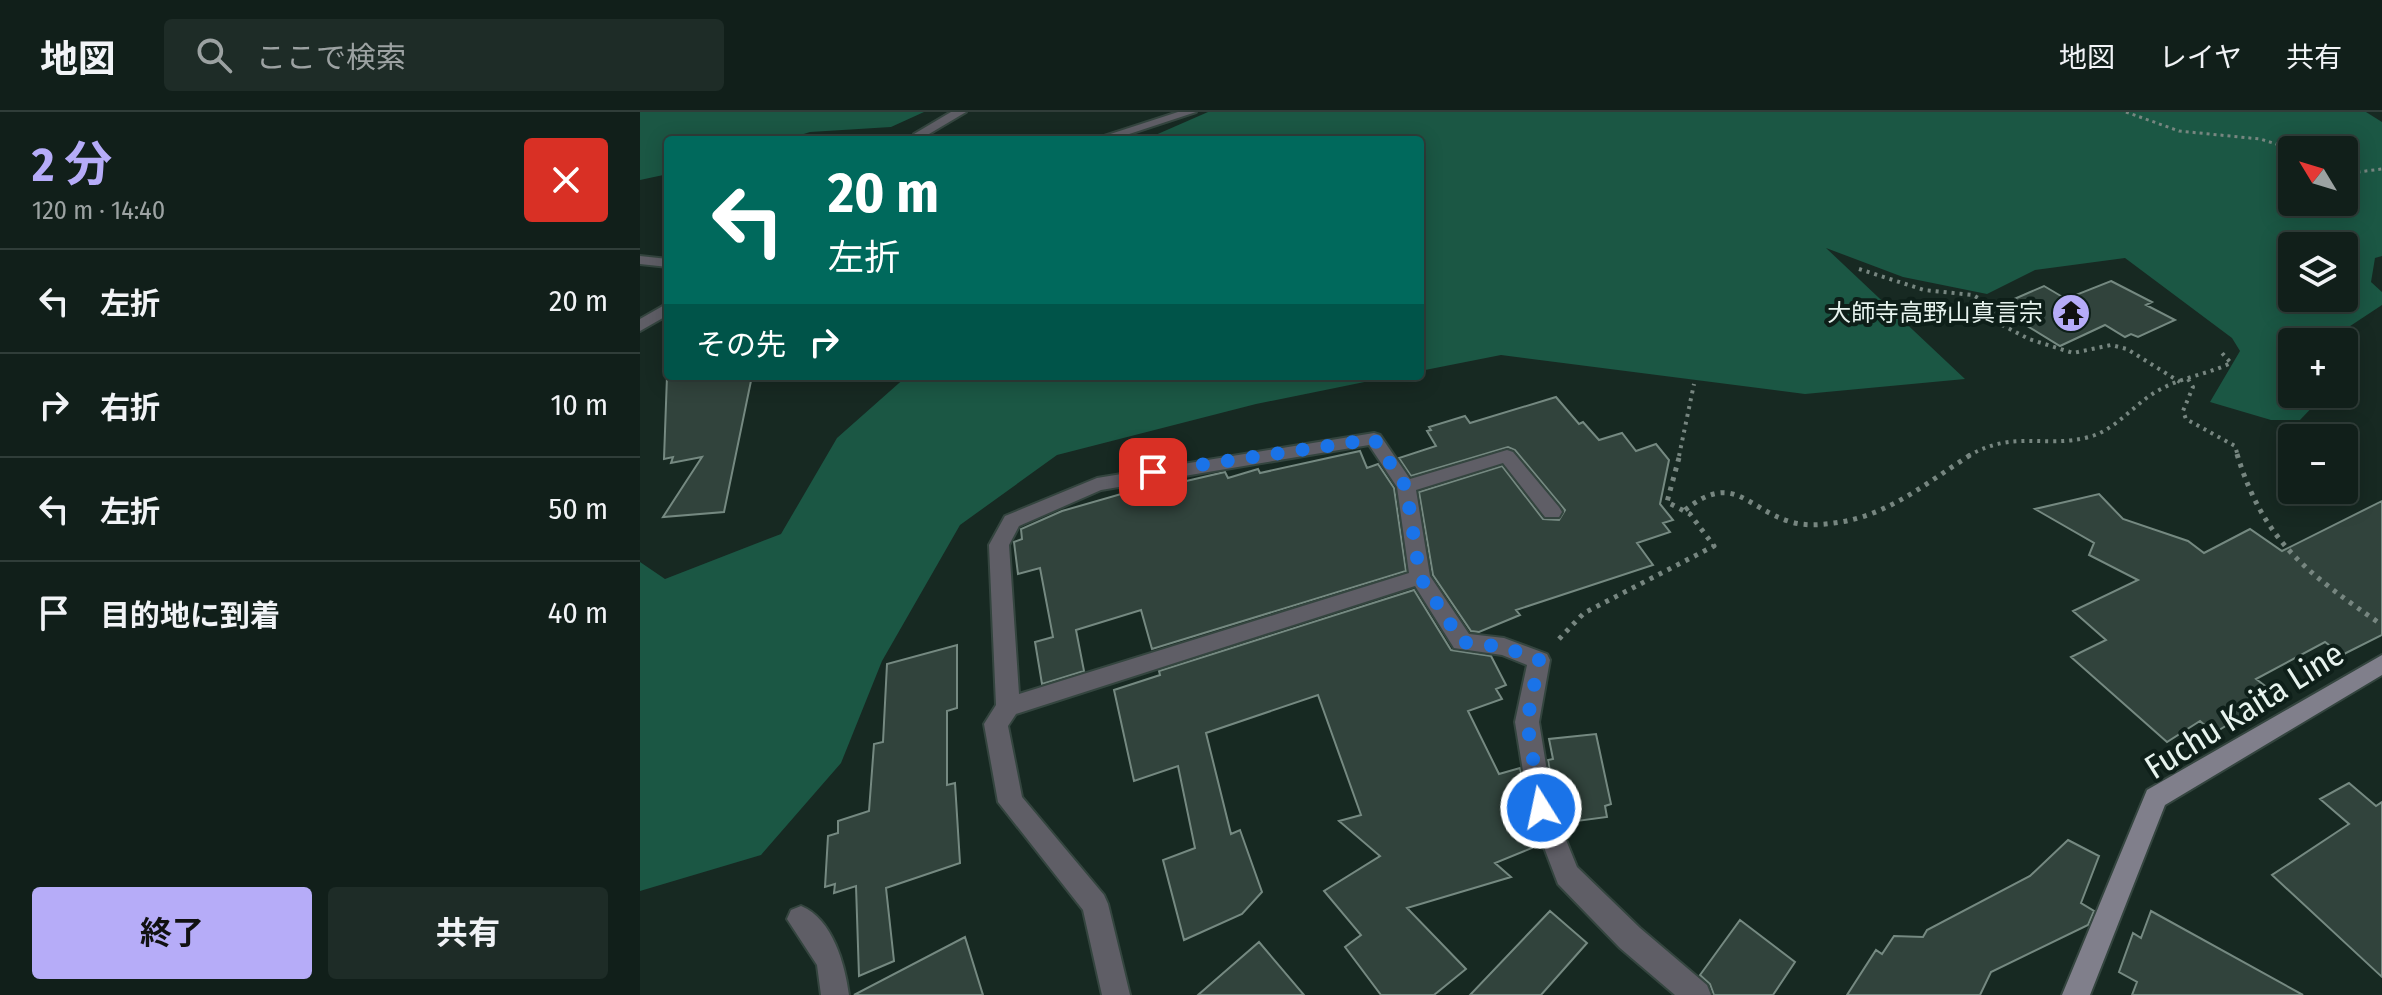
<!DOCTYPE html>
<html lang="ja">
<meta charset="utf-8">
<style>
:root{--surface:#111f1a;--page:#1e2c27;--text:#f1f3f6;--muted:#9ca2a2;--line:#303d39;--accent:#b6acf8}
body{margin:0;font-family:"Fira Sans Condensed","Noto Sans JP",sans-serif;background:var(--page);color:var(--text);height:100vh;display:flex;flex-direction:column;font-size:30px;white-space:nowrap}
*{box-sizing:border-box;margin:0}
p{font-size:26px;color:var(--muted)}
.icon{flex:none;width:44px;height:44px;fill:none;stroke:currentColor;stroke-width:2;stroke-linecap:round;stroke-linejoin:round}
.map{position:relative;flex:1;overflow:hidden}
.details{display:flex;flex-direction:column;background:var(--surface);width:640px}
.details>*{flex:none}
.hud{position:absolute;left:24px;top:24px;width:760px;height:244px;border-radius:8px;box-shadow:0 4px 20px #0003,0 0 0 2px var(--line);background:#00695c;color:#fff;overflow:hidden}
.needle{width:52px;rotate:308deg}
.fabs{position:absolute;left:1638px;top:24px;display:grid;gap:16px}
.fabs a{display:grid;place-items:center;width:80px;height:80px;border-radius:8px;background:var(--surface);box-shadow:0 4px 20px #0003,0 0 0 2px var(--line);font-size:40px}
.pin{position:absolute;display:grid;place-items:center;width:68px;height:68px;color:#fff;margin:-34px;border-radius:16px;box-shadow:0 4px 12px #0006}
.me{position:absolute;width:88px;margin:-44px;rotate:350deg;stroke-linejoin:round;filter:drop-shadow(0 0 6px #0008)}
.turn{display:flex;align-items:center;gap:28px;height:168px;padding:0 32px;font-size:36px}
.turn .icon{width:104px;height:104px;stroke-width:2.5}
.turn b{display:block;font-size:56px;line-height:68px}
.then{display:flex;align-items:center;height:76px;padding:0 32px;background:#0003;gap:16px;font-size:30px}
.round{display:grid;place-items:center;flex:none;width:84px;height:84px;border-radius:8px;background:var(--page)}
.summary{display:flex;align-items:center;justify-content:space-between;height:136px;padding:0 32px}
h1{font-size:48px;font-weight:700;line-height:60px;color:var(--accent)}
.primary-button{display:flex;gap:16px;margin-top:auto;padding:16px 32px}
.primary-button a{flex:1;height:92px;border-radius:8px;background:var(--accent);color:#111;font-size:32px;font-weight:700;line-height:92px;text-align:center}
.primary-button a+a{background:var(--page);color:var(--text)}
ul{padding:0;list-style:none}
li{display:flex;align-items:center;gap:24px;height:104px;padding:0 32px;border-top:2px solid var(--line)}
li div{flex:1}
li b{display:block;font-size:30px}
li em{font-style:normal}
header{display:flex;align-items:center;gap:48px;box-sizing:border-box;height:112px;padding:0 40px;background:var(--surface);border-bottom:2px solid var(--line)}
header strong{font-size:38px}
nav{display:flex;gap:44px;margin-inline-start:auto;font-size:28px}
.search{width:560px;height:72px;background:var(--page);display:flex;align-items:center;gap:20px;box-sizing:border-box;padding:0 28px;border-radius:8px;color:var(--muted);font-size:30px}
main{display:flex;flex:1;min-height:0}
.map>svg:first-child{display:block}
.green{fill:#1b5744;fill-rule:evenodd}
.building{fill:#31433c;stroke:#758981;stroke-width:2}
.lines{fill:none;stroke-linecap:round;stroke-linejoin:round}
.service-casing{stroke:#34453f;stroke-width:4}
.minor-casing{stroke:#34453f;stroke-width:4}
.secondary-casing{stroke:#34453f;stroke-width:4}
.path-far2{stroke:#778680;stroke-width:3;stroke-dasharray:3 4;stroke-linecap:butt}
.path-far1{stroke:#778680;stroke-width:4;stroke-dasharray:3 5;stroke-linecap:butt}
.path{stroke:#778680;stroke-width:5;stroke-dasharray:4 6;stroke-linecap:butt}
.service{fill:#5f5e66;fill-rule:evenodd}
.minor{fill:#5f5e66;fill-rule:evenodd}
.secondary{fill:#807f8b;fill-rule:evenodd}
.route{stroke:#1a73e8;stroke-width:14;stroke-dasharray:0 25.2}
.labels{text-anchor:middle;stroke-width:8;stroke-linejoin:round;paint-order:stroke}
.far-poi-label{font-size:24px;fill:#e7f3ee;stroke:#0e1f19;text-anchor:end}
.near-street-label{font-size:34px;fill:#e7f3ee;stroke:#0e1f19}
</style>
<header>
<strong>地図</strong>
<div class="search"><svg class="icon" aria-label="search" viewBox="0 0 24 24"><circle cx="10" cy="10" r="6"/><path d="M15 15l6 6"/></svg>ここで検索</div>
<nav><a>地図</a><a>レイヤ</a><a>共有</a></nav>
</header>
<main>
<section class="details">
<div class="summary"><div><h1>2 分</h1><p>120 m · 14:40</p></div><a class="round" style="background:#d93025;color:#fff"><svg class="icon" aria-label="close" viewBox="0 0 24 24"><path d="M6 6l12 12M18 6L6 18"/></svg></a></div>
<ul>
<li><svg class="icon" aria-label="left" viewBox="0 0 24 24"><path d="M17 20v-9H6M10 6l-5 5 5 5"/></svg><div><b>左折</b></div><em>20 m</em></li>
<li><svg class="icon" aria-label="right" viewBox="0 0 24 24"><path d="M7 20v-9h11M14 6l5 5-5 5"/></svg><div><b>右折</b></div><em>10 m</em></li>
<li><svg class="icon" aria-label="left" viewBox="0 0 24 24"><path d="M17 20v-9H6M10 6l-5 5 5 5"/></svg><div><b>左折</b></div><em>50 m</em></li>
<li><svg class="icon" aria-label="arrive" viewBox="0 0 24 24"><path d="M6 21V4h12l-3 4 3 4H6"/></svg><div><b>目的地に到着</b></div><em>40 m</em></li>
</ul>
<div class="primary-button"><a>終了</a><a>共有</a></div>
</section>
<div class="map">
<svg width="1742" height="883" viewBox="0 0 1742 883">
<rect width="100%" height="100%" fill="#172922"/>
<!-- green -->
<path class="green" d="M0 0H284L251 15 170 20 145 28H28V62L0 68Z
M568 0H1726L1742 10V144L1735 146 1731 170 1742 180V193L1686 230H1652V252L1648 255 1652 260V282H1676L1681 286 1660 308H1631L1570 290 1600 239 1592 226 1485 146 1395 158 1347 182 1263 165 1186 136 1325 267 1165 282 861 243 780 259V28H504ZM1652 38H1704V90H1652ZM1704 134V186H1652V134Z
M267 264H754L616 292 417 343 320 413 242 549 201 651 121 743 0 779V450L25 467 141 422 197 326Z"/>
<!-- building -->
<path class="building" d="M1471 169 1512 190 1506 193 1535 208 1498 225 1491 222 1485 225 1465 213 1420 234 1356 195 1404 174 1426 187Z
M27 264H112L84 400 23 405 62 345 31 351 33 345 24 347Z
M916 285 939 312 943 310 959 328 982 321 996 339 1016 332 1029 348 1020 392 1033 408 1023 411 1030 420 997 431 1013 453 876 498 880 503 839 520 831 519 793 463 779 380 862 354 903 407 919 408 925 398 875 338 868 335 771 364 759 346 796 334 787 319 791 318 789 315 825 304 830 311Z
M720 339 727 356 738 352 754 376 766 459 512 537 501 498 436 518 444 559 402 572 395 530 413 525 400 456 378 462 374 430 382 427 381 417 422 399 516 372 542 368V370L585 360 588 366 618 357 620 361Z
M1459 382 1483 407 1548 429 1564 441 1610 417 1642 439 1742 389V523L1702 543 1685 530 1616 567 1637 583 1574 621 1560 609 1527 630 1431 545 1466 528 1433 499 1498 468 1449 443 1454 431 1395 397Z
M774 478 811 538 851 544 866 573 856 577 862 587 828 599 859 662 880 656 893 715H887L892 736 855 751 871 765 767 796 826 857 794 883H741L705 835 721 823 684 779 740 744 699 709 721 703 678 583 566 621 591 722 600 718 622 780 602 802 544 828 523 748 555 736 538 654 494 669 474 578 520 563 519 559Z
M317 533V596L307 599V673L315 671 320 751 246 776 254 849 219 864 216 774 194 781 195 772 185 775 188 724 198 721V709L229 699 234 632 243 630 247 552Z
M956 622 971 692 965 694 967 705 922 711 916 695 908 648 913 647 909 627Z
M1709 671 1736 694 1742 690V865L1632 763 1709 712 1680 687Z
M1428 728 1459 744 1441 791 1454 799 1448 813 1351 860 1340 883H1207L1236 838 1242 842 1254 824 1283 825 1287 818 1390 764Z
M910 799 947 831 901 883H830Z
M1511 799 1663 883H1492L1497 870 1479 860 1493 821 1501 826Z
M1100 808 1155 850 1133 883H1074L1070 872 1060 863Z
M325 825 343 883H214Z
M619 830 664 883H558Z"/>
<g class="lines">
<defs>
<path id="service" d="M161 794C193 807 205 853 209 883H181L177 853 147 807 151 798Z"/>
<path id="minor" d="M311 0H326L289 22 296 28H282L274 22Z
M538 0H556L471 28H452Z
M0 144 28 147V155L0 152Z
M28 191V203L0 219V207Z
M734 321 740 323 770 367 867 338 873 340 919 395 922 400 919 405H905L863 351 776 378 790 464 829 522 864 526 907 542 910 548 899 610 913 696 937 755 1000 816 1067 873 1071 883H1035L980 836 918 772 889 696 875 610 887 553 862 543 814 536 775 474 376 602 368 614 382 685 464 783 468 792 490 883H462L443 798 358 690 344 612 356 593 349 433 365 404 457 366ZM729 333 757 375 769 461 379 582 369 433 379 414 461 378Z"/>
<path id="secondary" d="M1742 543V563L1525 693 1450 883H1422L1507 678Z"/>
</defs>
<!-- service casing -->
<use href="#service" class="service-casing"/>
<!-- minor casing -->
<use href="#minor" class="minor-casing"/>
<!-- secondary casing -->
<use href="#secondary" class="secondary-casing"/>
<!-- path-far2 -->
<path class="path-far2" d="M1486 0 1539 19 1620 27 1656 38
M1704 56 1718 60 1742 57"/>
<!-- path-far1 -->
<path class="path-far1" d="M1219 157 1284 178 1333 183 1345 190 1360 212 1389 227 1433 241 1471 233 1487 237 1540 270
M1548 267 1553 275 1543 299 1546 307 1595 334 1598 344
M1039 344 1054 272
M1328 344C1376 317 1403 337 1449 325 1478 317 1495 290 1521 277 1543 265 1568 262 1591 251L1581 240"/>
<!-- path -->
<path class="path" d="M1597 342C1624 431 1669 462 1742 513
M1045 398C1094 359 1105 396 1151 410 1165 414 1180 413 1194 411 1249 404 1287 370 1332 342
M919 527 944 501 1074 434 1050 402 1027 390 1040 342"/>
<!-- service -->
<use href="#service" class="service"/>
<!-- minor -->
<use href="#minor" class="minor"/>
<!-- secondary -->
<use href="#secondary" class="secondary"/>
</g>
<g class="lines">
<!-- route -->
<path class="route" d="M513 360 734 327 766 375 780 465 822 530 864 535 899 548 887 610 901 696"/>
</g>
<!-- icons -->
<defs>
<symbol id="temple-disc" viewBox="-11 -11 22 22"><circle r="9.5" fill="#b6acf8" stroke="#0e1f19"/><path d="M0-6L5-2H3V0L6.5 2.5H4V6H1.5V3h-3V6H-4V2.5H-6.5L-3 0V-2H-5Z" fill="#111"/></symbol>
</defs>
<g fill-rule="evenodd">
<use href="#temple-disc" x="1409" y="179" width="44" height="44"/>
</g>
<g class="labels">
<!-- far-poi labels -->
<g class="far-poi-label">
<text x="1403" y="209">大師寺高野山真言宗</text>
</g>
<!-- near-street labels -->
<g class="near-street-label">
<text transform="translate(1604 598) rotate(-32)" y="12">Fuchu Kaita Line</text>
</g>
</g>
</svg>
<div class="fabs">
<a><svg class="needle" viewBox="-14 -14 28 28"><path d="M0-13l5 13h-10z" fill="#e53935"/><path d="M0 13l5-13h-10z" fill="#9ca2a2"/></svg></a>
<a><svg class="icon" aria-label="layers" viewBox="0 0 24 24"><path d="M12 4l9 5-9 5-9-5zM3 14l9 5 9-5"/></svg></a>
<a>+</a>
<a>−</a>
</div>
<div class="pin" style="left:513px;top:360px;background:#d93025"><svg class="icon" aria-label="arrive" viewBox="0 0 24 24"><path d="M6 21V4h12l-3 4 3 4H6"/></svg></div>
<svg class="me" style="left:901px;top:696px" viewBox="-20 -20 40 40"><circle r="17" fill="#1a73e8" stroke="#fff" stroke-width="3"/><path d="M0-11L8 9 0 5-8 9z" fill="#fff"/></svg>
<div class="hud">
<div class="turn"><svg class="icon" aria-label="left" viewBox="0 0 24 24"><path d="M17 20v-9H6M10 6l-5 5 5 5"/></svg><div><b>20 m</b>左折</div></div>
<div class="then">その先<svg class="icon" aria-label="right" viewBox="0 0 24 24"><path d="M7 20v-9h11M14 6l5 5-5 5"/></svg></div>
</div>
</div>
</main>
